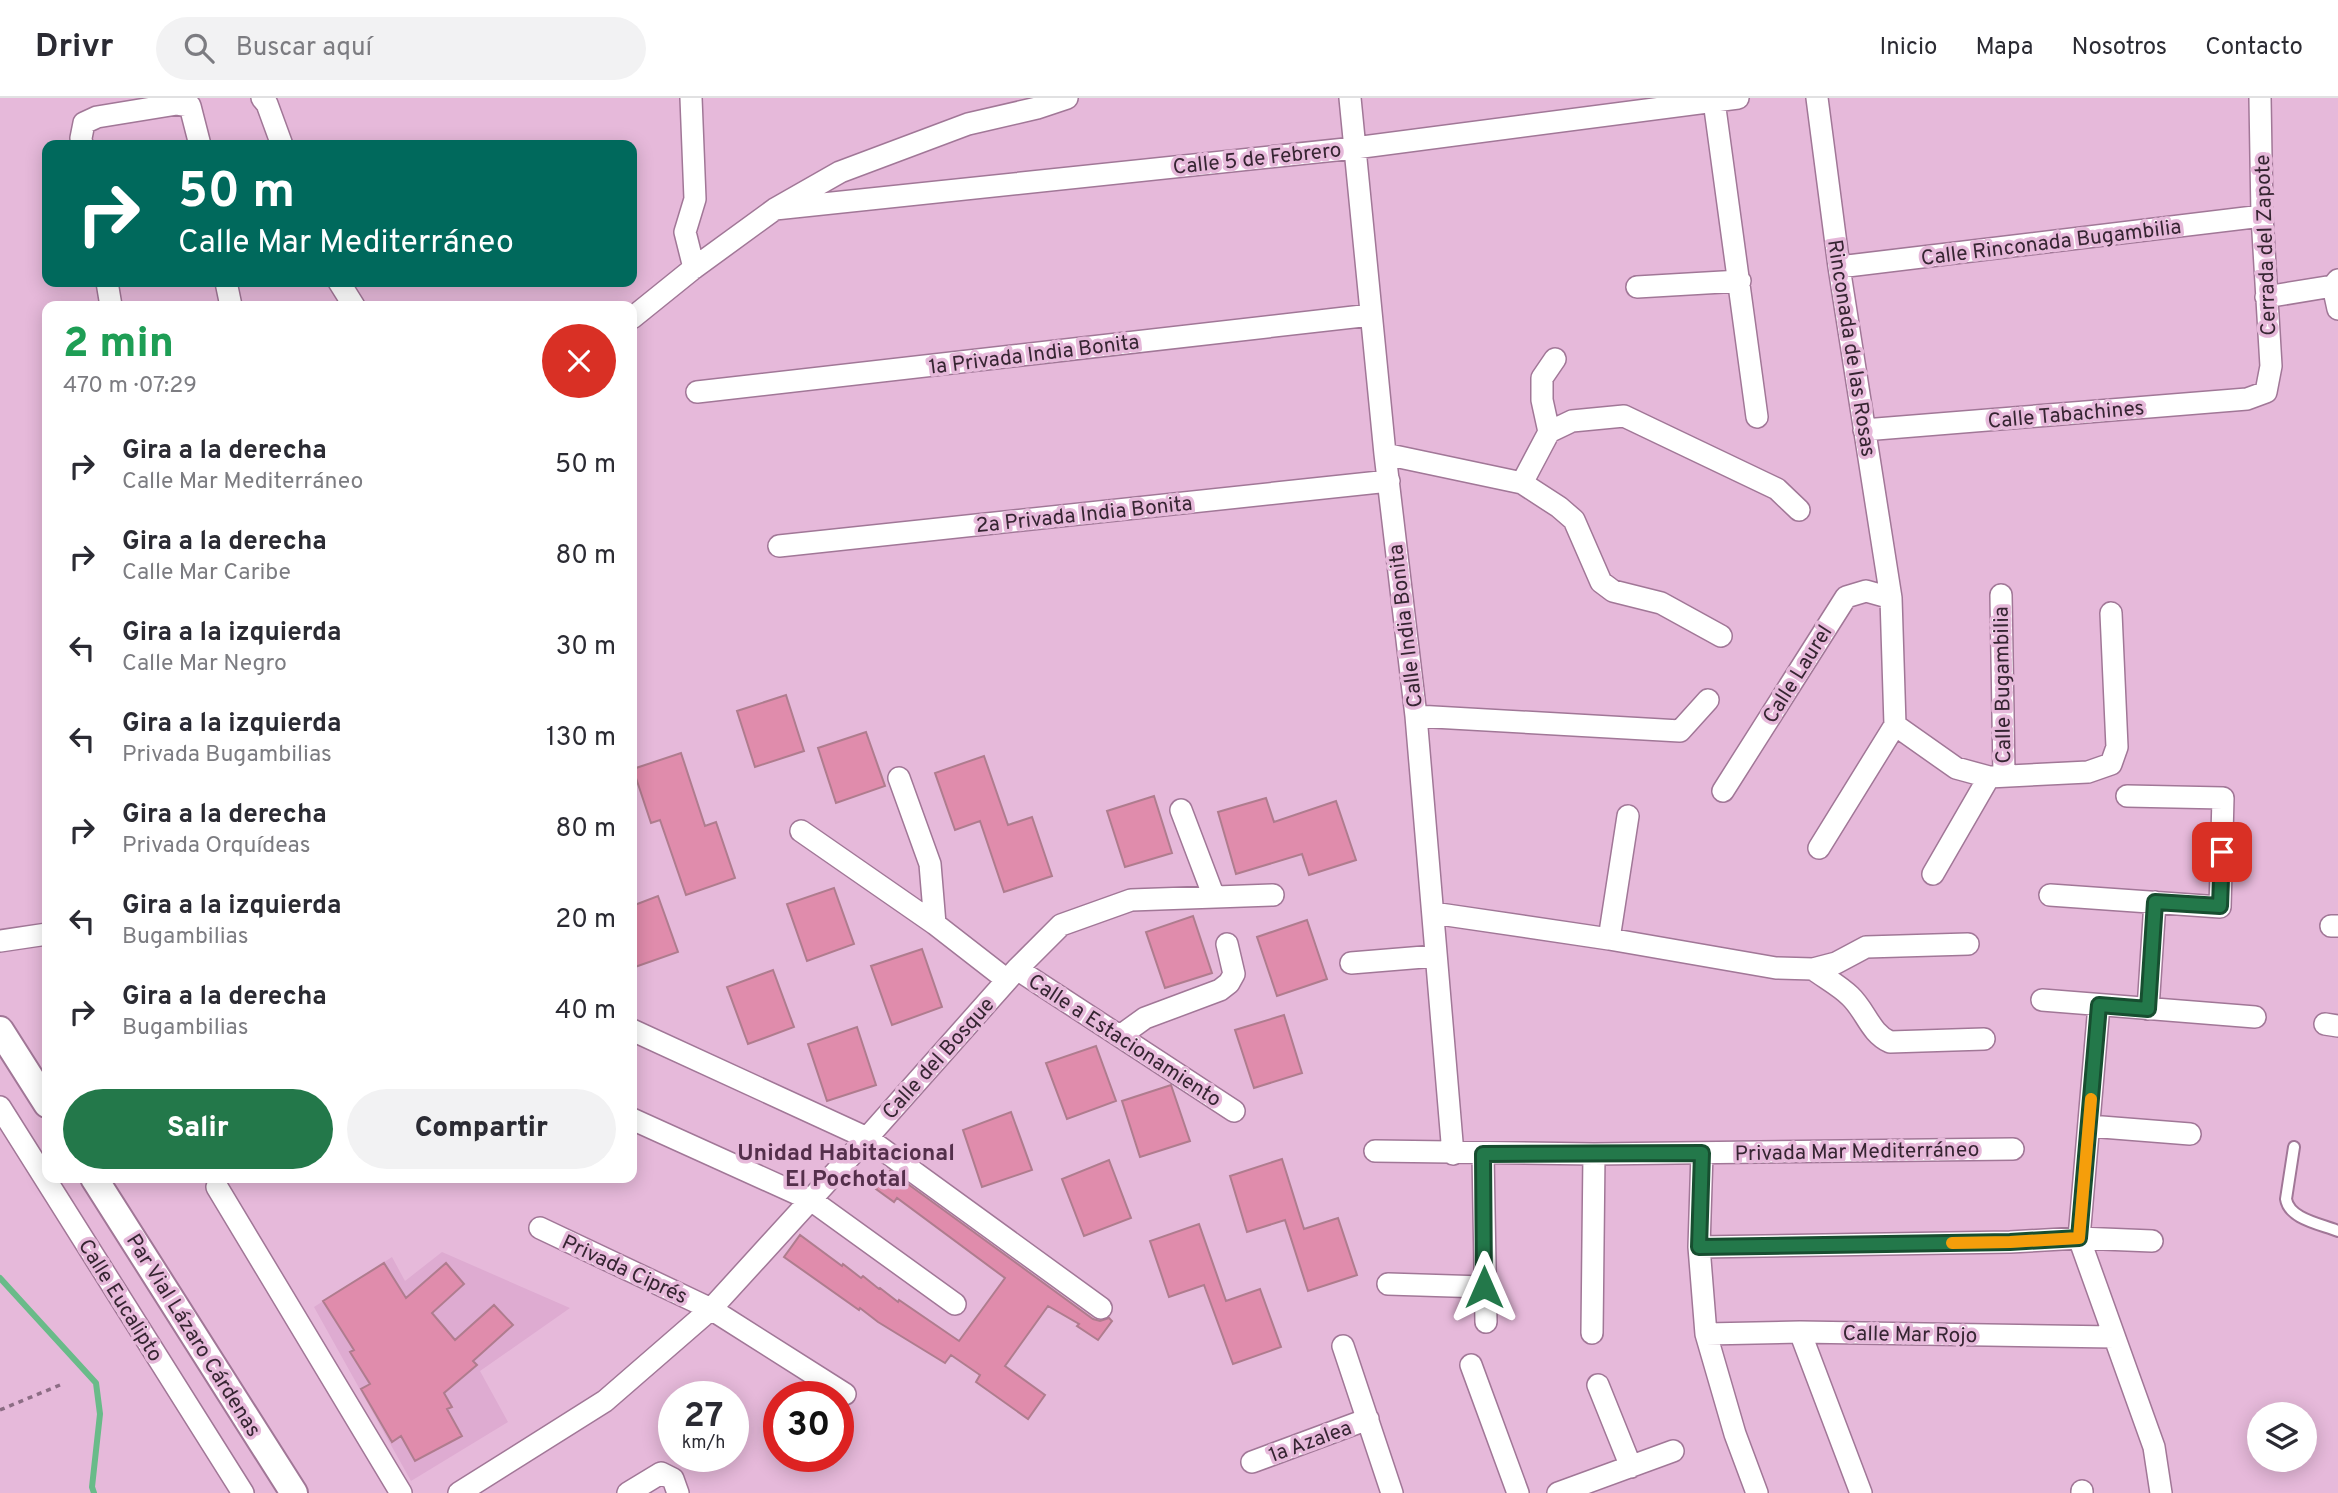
<!DOCTYPE html>
<html lang="es">
<meta charset="utf-8">
<style>
:root{--surface:#fff;--page:#f2f2f3;--text:#2b2b33;--muted:#7c7c81;--line:#e1e1e2;--accent:#23784a}
body{margin:0;font-family:Overpass,sans-serif;background:var(--page);color:var(--text);height:100vh;display:flex;flex-direction:column;font-size:26px;white-space:nowrap}
*{box-sizing:border-box;margin:0}
p{font-size:23px;color:var(--muted)}
.icon{flex:none;width:38px;height:38px;fill:none;stroke:currentColor;stroke-width:2;stroke-linecap:round;stroke-linejoin:round}
.map{position:relative;flex:1;overflow:hidden}
.details{position:absolute;left:42px;top:203px;width:595px;height:882px;display:flex;flex-direction:column;background:var(--surface);border-radius:14px;box-shadow:0 4px 18px #0003}
.details>*{flex:none}
.top-card{position:absolute;left:42px;top:42px;width:595px;height:147px;border-radius:14px;box-shadow:0 4px 18px #0003;background:#00695c;color:#fff;overflow:hidden}
.controls{position:absolute;left:2247px;top:1304px;display:grid;gap:14px}
.controls a{display:grid;place-items:center;width:70px;height:70px;border-radius:50%;background:var(--surface);box-shadow:0 4px 18px #0003;font-size:35px}
.speed{position:absolute;left:658px;top:1283px;display:flex;gap:14px;font-size:35px;font-weight:700;text-align:center}
.speed>*{display:grid;place-content:center;width:91px;height:91px;border-radius:50%;background:var(--surface);box-shadow:0 4px 18px #0003;line-height:1}
.speed small{font-size:18px;font-weight:400}
.speed .limit{border:10px solid #d22;background:#fff;color:#111}
.pin{position:absolute;display:grid;place-items:center;width:60px;height:60px;color:#fff;margin:-30px;border-radius:14px;box-shadow:0 4px 10px #0006}
.me{position:absolute;width:77px;margin:-38px;rotate:0deg;stroke-linejoin:round;filter:drop-shadow(0 0 5px #0008)}
.turn{display:flex;align-items:center;gap:24px;height:147px;padding:0 21px;font-size:32px}
.turn .icon{width:91px;height:91px;stroke-width:2.5}
.turn b{display:block;font-size:49px;line-height:60px}
.round{display:grid;place-items:center;flex:none;width:74px;height:74px;border-radius:37px;background:var(--page)}
.head{display:flex;align-items:center;justify-content:space-between;height:119px;padding:0 21px}
h1{font-size:42px;font-weight:800;line-height:52px;color:#1e9e55}
.button{display:flex;gap:14px;margin-top:auto;padding:14px 21px}
.button a{flex:1;height:80px;border-radius:42px;background:var(--accent);color:#fff;font-size:28px;font-weight:800;line-height:80px;text-align:center}
.button a+a{background:var(--page);color:var(--text)}
ul{padding:0;list-style:none}
li{display:flex;align-items:center;gap:21px;height:91px;padding:0 21px}
li div{flex:1}
li b{display:block;font-size:26px}
li em{font-style:normal}
header{display:flex;align-items:center;gap:42px;box-sizing:border-box;height:98px;padding:0 35px;background:var(--surface);border-bottom:2px solid var(--line)}
header strong{font-size:33px}
nav{display:flex;gap:38px;margin-inline-start:auto;font-size:24px}
.search{width:490px;height:63px;background:var(--page);display:flex;align-items:center;gap:18px;box-sizing:border-box;padding:0 24px;border-radius:38px;color:var(--muted);font-size:26px}
.map>svg:first-child{display:block}
.built{fill:#deabd1}
.lines{fill:none;stroke-linecap:round;stroke-linejoin:round}
.stream{stroke:#69bb89;stroke-width:6}
.building{fill:#e08cac;stroke:#af7c8e;stroke-width:2}
.service-casing{stroke:#a17797;stroke-width:14}
.minor-casing{stroke:#a17797;stroke-width:24}
.tertiary-casing{stroke:#a17797;stroke-width:30}
.path{stroke:#8c6d84;stroke-width:3.5;stroke-dasharray:5 5;stroke-linecap:butt}
.service{stroke:#fff;stroke-width:10}
.minor{stroke:#fff;stroke-width:21}
.tertiary{stroke:#fff;stroke-width:26}
.route-casing{stroke:#174e30;stroke-width:18}
.route{stroke:#23784a;stroke-width:12}
.slow{stroke:#f59e0b;stroke-width:12}
.labels{text-anchor:middle;stroke-width:7;stroke-linejoin:round;paint-order:stroke}
.street-label{font-size:21px;fill:#362532;stroke:#e6b9da}
.neighbourhood-label{font-size:23px;font-weight:bold;fill:#542f4b;stroke:#e6b9da}
</style>
<header>
<strong>Drivr</strong>
<div class="search"><svg class="icon" aria-label="search" viewBox="0 0 24 24"><circle cx="10" cy="10" r="6"/><path d="M15 15l6 6"/></svg>Buscar aquí</div>
<nav><a>Inicio</a><a>Mapa</a><a>Nosotros</a><a>Contacto</a></nav>
</header>
<div class="map">
<svg width="2338" height="1395" viewBox="0 0 2338 1395">
<rect width="100%" height="100%" fill="#e6b9da"/>
<!-- built -->
<path class="built" d="M442 1154 570 1210 480 1273 508 1324 411 1383 314 1209 392 1159 405 1183Z"/>
<g class="lines">
<!-- stream -->
<path class="stream" d="M0 1180 96 1285 100 1316 92 1389 94 1395"/>
</g>
<!-- building -->
<path class="building" d="M786 597 804 653 755 669 737 613Z
M866 634 885 688 836 705 818 650Z
M681 655 705 728 716 724 735 780 686 797 660 722 651 725 633 671Z
M984 658 1008 727 1032 719 1052 778 1004 794 980 723 955 732 935 675Z
M1154 698 1172 755 1125 769 1107 713Z
M1266 700 1274 724 1336 703 1356 762 1309 777 1302 756 1236 776 1218 714Z
M834 790 854 846 807 863 787 806Z
M658 798 678 854 632 870V808Z
M1193 818 1212 875 1165 890 1146 834Z
M1307 822 1327 881 1277 898 1257 839Z
M922 851 942 909 892 927 871 868Z
M773 872 794 929 748 946 727 889Z
M1284 917 1302 975 1254 990 1235 932Z
M857 929 876 987 827 1003 808 946Z
M1096 948 1116 1003 1067 1021 1046 965Z
M1171 987 1190 1043 1140 1059 1122 1003Z
M1011 1014 1032 1072 982 1089 963 1032Z
M1282 1061 1304 1131 1338 1120 1357 1177 1308 1193 1285 1122 1247 1134 1230 1078Z
M1109 1062 1131 1120 1084 1138 1062 1081Z
M890 1073 1093 1221 1100 1223 1109 1220 1112 1223 1098 1242 1077 1228 1079 1226 1048 1208 1005 1268 1045 1297 1028 1321 976 1284 980 1277 951 1257 945 1265 878 1224 860 1210 859 1212 784 1159 800 1137 842 1168 843 1166 861 1180 863 1178 879 1191 880 1190 898 1204 899 1202 959 1243 1005 1180 897 1100 894 1104 876 1091Z
M1199 1126 1226 1203 1260 1191 1281 1249 1233 1266 1204 1187 1169 1199 1150 1143Z
M384 1165 406 1200 446 1165 464 1186 432 1215 455 1242 494 1207 513 1227 473 1263 477 1267 444 1295 452 1309 447 1311 462 1338 415 1363 401 1338 392 1344 361 1291 370 1286 350 1254 354 1252 323 1203Z"/>
<g class="lines">
<defs>
<path id="service" d="M2294 1049 2286 1101C2289 1121 2321 1126 2338 1133"/>
<path id="minor" d="M262 0 267 6 282 47
M691 0 695 101 685 134 694 170
M1350 0 1385 356 1416 618 1453 1056
M1817 0 1839 169 1891 500 1895 627 1819 750
M1714 3 1757 319
M82 47 81 40 84 25 97 19 177 6 190 8 200 47
M775 111 1355 50 1738 0
M1839 169 2262 118
M2338 182 2333 188 2338 211
M107 184 111 208
M226 184 231 208
M339 184 354 208
M1637 189 1740 183
M2266 199 2333 188
M632 220 694 170 775 111 840 74 968 26 1037 10 1067 0
M697 294 1371 217
M1864 332 2247 301 2266 294 2271 268 2262 118 2260 0
M1549 334 1572 323 1624 318 1777 391 1799 412
M1385 356 1522 385 1559 409 1574 422 1601 484 1613 493 1661 505 1721 538
M1522 385 1549 334 1542 302V280L1555 261
M779 448 1389 383
M2001 497 2004 677
M1416 618 1680 633 1708 602
M1895 627 1956 670 1989 679 2088 674 2111 666 2117 649 2111 515
M899 680 930 766 935 826
M1723 693 1846 499 1866 493 1891 500
M1181 712 1214 799
M801 733 935 826 1007 882
M1933 776 1989 679
M2050 797 2220 809 2223 700 2127 698
M1433 815 1609 841 1776 870 1813 871 1836 865 1866 849 1968 846
M2331 828H2338
M1609 841 1628 718
M0 843 47 836
M1351 865 1436 858
M1017 871 1234 1013
M1813 871C1825 880 1840 888 1850 898 1866 913 1870 935 1890 944L1984 941
M2042 902 2255 919
M2099 907 2079 1140 2154 1349 2161 1395
M2148 911 2155 804
M2325 926 2338 928
M632 932 867 1040 1101 1210
M1120 938 1145 920 1220 892 1229 885 1234 876 1227 846
M0 1009 243 1395
M632 1021 811 1102 955 1206
M2089 1028 2190 1036
M1375 1053 1594 1056 2013 1051
M1702 1055 1699 1149 1706 1236 1735 1336 1757 1395
M1483 1056 1486 1224
M217 1089 401 1395
M540 1130 711 1211 845 1296
M1699 1149 2010 1144 2079 1140 2152 1143
M1388 1186 1484 1189
M1800 1234 1861 1395
M1592 1235 1594 1056
M1706 1236 1800 1234 2114 1239
M1343 1248 1392 1395
M1471 1267 1518 1395
M1598 1287 1631 1369
M1252 1364 1368 1321
M2082 1393V1395
M459 1395 605 1303 711 1211 867 1040 1017 871 1061 827 1131 802 1273 797
M628 1395 661 1375 673 1381 678 1395
M1558 1395 1673 1353"/>
<path id="tertiary" d="M0 932 47 1006
M94 1080 294 1395"/>
</defs>
<!-- service casing -->
<use href="#service" class="service-casing"/>
<!-- minor casing -->
<use href="#minor" class="minor-casing"/>
<!-- tertiary casing -->
<use href="#tertiary" class="tertiary-casing"/>
<!-- path -->
<path class="path" d="M0 1312 60 1287"/>
<!-- service -->
<use href="#service" class="service"/>
<!-- minor -->
<use href="#minor" class="minor"/>
<!-- tertiary -->
<use href="#tertiary" class="tertiary"/>
</g>
<g class="lines">
<defs>
<path id="route" d="M1484 1189 1483 1056 1702 1055 1699 1149 2010 1144 2079 1140 2099 907 2148 911 2155 804 2220 808 2222 754"/>
</defs>
<!-- route casing -->
<use href="#route" class="route-casing"/>
<!-- route -->
<use href="#route" class="route"/>
<!-- slow -->
<path class="slow" d="M1952 1145 2010 1144 2079 1140 2091 1001"/>
</g>
<g class="labels">
<!-- street labels -->
<g class="street-label">
<text transform="translate(1257 60) rotate(-6)" y="7">Calle 5 de Febrero</text>
<text transform="translate(2051 144) rotate(-7)" y="7">Calle Rinconada Bugambilia</text>
<text transform="translate(2265 147) rotate(-92)" y="7">Cerrada del Zapote</text>
<text transform="translate(1852 250) rotate(81)" y="7">Rinconada de las Rosas</text>
<text transform="translate(1034 256) rotate(-7)" y="7">1a Privada India Bonita</text>
<text transform="translate(2066 316) rotate(-5)" y="7">Calle Tabachines</text>
<text transform="translate(1084 416) rotate(-6)" y="7">2a Privada India Bonita</text>
<text transform="translate(1405 528) rotate(-97)" y="7">Calle India Bonita</text>
<text transform="translate(1797 576) rotate(-58)" y="7">Calle Laurel</text>
<text transform="translate(2002 587) rotate(-91)" y="7">Calle Bugambilia</text>
<text transform="translate(1125 942) rotate(33)" y="7">Calle a Estacionamiento</text>
<text transform="translate(938 960) rotate(-48)" y="7">Calle del Bosque</text>
<text transform="translate(1857 1053) rotate(-1)" y="7">Privada Mar Mediterráneo</text>
<text transform="translate(625 1171) rotate(25)" y="7">Privada Ciprés</text>
<text transform="translate(121 1202) rotate(58)" y="7">Calle Eucalipto</text>
<text transform="translate(1910 1236) rotate(1)" y="7">Calle Mar Rojo</text>
<text transform="translate(194 1237) rotate(58)" y="7">Par Vial Lázaro Cárdenas</text>
<text transform="translate(1310 1343) rotate(-20)" y="7">1a Azalea</text>
</g>
<!-- neighbourhood labels -->
<g class="neighbourhood-label">
<text x="846" y="1062">Unidad Habitacional<tspan x="846" dy="26">El Pochotal</tspan></text>
</g>
</g>
</svg>
<div class="controls">
<a><svg class="icon" aria-label="layers" viewBox="0 0 24 24"><path d="M12 4l9 5-9 5-9-5zM3 14l9 5 9-5"/></svg></a>
</div>
<div class="speed"><div>27<small>km/h</small></div><div class="limit">30</div></div>
<div class="pin" style="left:2222px;top:754px;background:#d93025"><svg class="icon" aria-label="arrive" viewBox="0 0 24 24"><path d="M6 21V4h12l-3 4 3 4H6"/></svg></div>
<svg class="me" style="left:1484px;top:1189px" viewBox="-20 -20 40 40"><path d="M0-17L14 15 0 8-14 15z" fill="#23784a" stroke="#fff" stroke-width="4"/></svg>
<div class="top-card">
<div class="turn"><svg class="icon" aria-label="right" viewBox="0 0 24 24"><path d="M7 20v-9h11M14 6l5 5-5 5"/></svg><div><b>50 m</b>Calle Mar Mediterráneo</div></div>
</div>
<section class="details">
<div class="head"><div><h1>2 min</h1><p>470 m · 07:29</p></div><a class="round" style="background:#d93025;color:#fff"><svg class="icon" aria-label="close" viewBox="0 0 24 24"><path d="M6 6l12 12M18 6L6 18"/></svg></a></div>
<ul>
<li><svg class="icon" aria-label="right" viewBox="0 0 24 24"><path d="M7 20v-9h11M14 6l5 5-5 5"/></svg><div><b>Gira a la derecha</b><p>Calle Mar Mediterráneo</p></div><em>50 m</em></li>
<li><svg class="icon" aria-label="right" viewBox="0 0 24 24"><path d="M7 20v-9h11M14 6l5 5-5 5"/></svg><div><b>Gira a la derecha</b><p>Calle Mar Caribe</p></div><em>80 m</em></li>
<li><svg class="icon" aria-label="left" viewBox="0 0 24 24"><path d="M17 20v-9H6M10 6l-5 5 5 5"/></svg><div><b>Gira a la izquierda</b><p>Calle Mar Negro</p></div><em>30 m</em></li>
<li><svg class="icon" aria-label="left" viewBox="0 0 24 24"><path d="M17 20v-9H6M10 6l-5 5 5 5"/></svg><div><b>Gira a la izquierda</b><p>Privada Bugambilias</p></div><em>130 m</em></li>
<li><svg class="icon" aria-label="right" viewBox="0 0 24 24"><path d="M7 20v-9h11M14 6l5 5-5 5"/></svg><div><b>Gira a la derecha</b><p>Privada Orquídeas</p></div><em>80 m</em></li>
<li><svg class="icon" aria-label="left" viewBox="0 0 24 24"><path d="M17 20v-9H6M10 6l-5 5 5 5"/></svg><div><b>Gira a la izquierda</b><p>Bugambilias</p></div><em>20 m</em></li>
<li><svg class="icon" aria-label="right" viewBox="0 0 24 24"><path d="M7 20v-9h11M14 6l5 5-5 5"/></svg><div><b>Gira a la derecha</b><p>Bugambilias</p></div><em>40 m</em></li>
</ul>
<div class="button"><a>Salir</a><a>Compartir</a></div>
</section>
</div>
